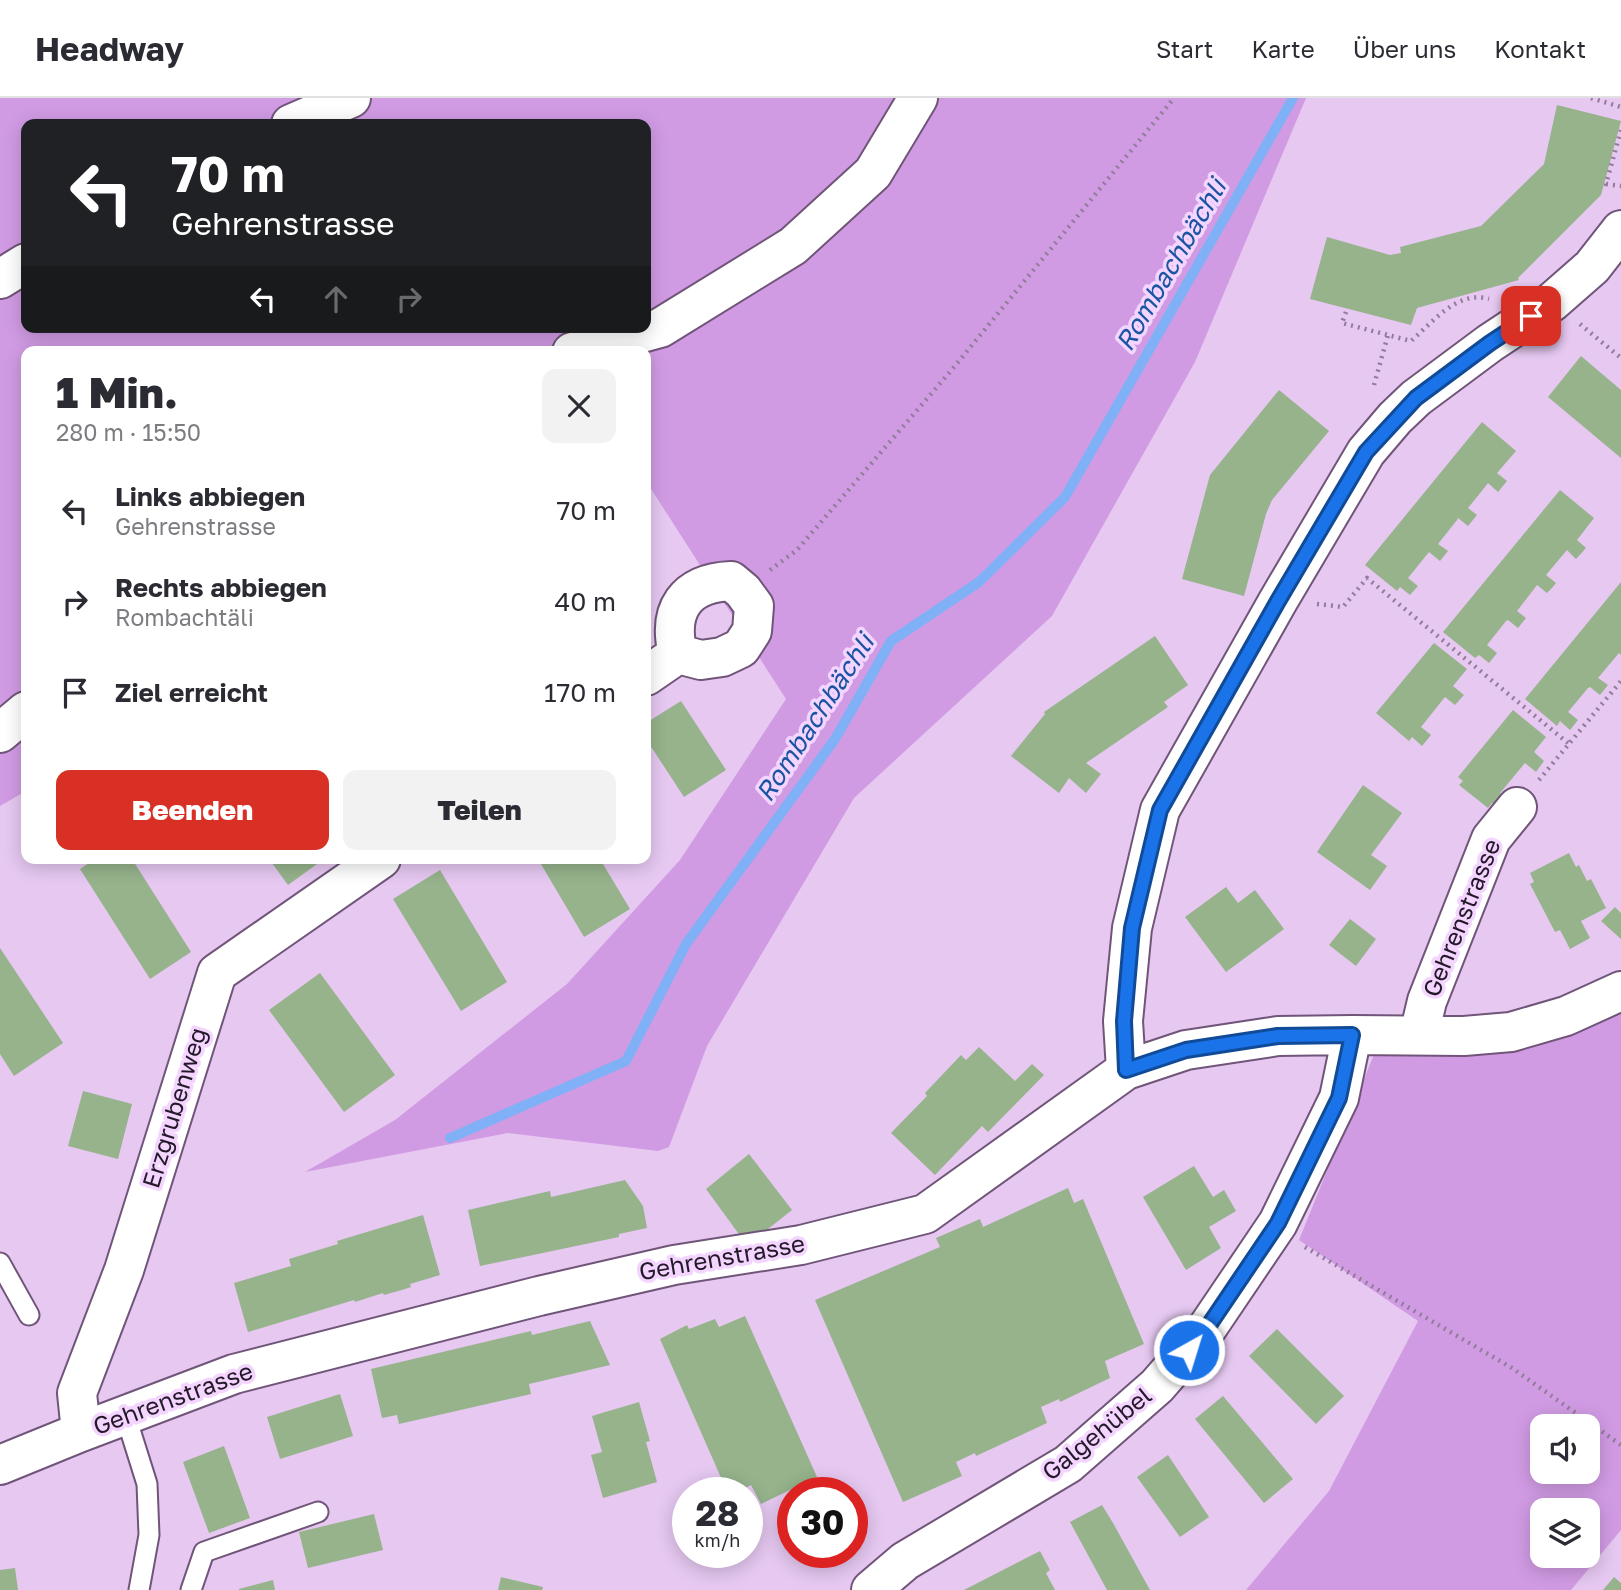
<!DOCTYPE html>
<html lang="de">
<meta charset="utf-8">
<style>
:root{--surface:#fff;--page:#f2f2f3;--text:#2b2b33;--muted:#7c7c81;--line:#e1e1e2;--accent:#d93025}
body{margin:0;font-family:"Golos Text",sans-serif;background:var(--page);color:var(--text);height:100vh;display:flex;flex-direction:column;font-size:26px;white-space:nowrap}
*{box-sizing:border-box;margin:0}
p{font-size:23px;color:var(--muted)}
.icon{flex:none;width:38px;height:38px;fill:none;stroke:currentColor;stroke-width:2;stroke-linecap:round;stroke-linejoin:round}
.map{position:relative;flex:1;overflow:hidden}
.panel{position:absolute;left:21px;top:248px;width:630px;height:518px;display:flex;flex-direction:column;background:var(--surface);border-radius:14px;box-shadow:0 4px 18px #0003}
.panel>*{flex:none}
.banner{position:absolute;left:21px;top:21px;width:630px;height:214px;border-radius:14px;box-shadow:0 4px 18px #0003;background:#202124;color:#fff;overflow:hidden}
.fabs{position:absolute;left:1530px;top:1316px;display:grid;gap:14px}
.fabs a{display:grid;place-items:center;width:70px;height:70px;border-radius:14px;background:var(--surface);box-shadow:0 4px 18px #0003;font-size:35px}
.speed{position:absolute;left:672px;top:1379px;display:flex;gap:14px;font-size:35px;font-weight:700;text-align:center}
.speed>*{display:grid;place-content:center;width:91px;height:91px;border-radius:50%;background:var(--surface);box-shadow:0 4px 18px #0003;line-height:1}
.speed small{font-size:18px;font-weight:400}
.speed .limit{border:10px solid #d22;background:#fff;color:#111}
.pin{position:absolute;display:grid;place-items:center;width:60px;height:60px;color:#fff;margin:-30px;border-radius:14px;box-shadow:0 4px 10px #0006}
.me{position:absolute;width:77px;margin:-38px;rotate:39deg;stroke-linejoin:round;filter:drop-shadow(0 0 5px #0008)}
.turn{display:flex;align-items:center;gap:24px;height:147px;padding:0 35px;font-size:32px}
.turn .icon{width:91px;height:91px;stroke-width:2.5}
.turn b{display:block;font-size:49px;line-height:60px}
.lanes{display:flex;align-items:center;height:66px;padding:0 35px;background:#0003;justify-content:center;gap:35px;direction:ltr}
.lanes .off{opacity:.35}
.round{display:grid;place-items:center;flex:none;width:74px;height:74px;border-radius:14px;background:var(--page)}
.overview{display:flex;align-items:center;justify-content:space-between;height:119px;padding:0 35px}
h1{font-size:42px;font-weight:800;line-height:52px}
.cta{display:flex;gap:14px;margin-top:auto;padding:14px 35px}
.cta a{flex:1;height:80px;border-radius:14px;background:var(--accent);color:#fff;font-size:28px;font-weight:800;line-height:80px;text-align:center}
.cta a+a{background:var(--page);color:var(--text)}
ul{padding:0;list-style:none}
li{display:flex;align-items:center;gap:21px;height:91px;padding:0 35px}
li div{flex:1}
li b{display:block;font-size:26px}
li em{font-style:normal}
header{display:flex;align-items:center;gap:42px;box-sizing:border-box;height:98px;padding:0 35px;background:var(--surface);border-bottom:2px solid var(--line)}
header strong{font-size:33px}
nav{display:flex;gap:38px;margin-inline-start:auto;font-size:24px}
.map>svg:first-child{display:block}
.green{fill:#d19be4;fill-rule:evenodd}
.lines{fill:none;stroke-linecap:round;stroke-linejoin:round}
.stream{stroke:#80b0f6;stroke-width:10}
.building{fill:#96b38c}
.lane-casing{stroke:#705579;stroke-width:23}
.street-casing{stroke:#705579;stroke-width:42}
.path{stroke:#917c99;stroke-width:4.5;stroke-dasharray:2 5;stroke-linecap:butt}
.lane{stroke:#fff;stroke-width:19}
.street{stroke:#fff;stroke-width:38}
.route-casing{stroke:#114b97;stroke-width:18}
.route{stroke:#1a73e8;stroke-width:12}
.labels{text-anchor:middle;stroke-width:7;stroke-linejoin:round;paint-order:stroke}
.street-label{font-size:24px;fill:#241928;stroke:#f4d5ff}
.water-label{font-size:26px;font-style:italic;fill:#1b55a2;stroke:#f4d5ff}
</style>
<header>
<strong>Headway</strong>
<nav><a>Start</a><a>Karte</a><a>Über uns</a><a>Kontakt</a></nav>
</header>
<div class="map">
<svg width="1621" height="1492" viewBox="0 0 1621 1492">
<rect width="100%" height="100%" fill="#e6c8f1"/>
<!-- green -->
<path class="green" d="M0 0H1306L1195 264 1052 518 854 700 707 948 669 1049 658 1053 508 1035 305 1074 395 1022 567 886 680 762 786 601 646 383V254H26V693L0 708ZM26 26H646V229H26Z
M1621 906V1432L1571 1492H1246L1329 1393 1418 1223 1299 1142 1377 949ZM1542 1328H1587V1374H1542ZM1542 1412H1587V1458H1542Z"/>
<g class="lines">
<!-- stream -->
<path class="stream" d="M450 1040 626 963 686 846 835 641 891 543 979 484 1065 399 1293 0"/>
</g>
<!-- building -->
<path class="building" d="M1557 7 1621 23 1601 97 1518 180 1519 182 1417 210 1411 227 1310 201 1327 139 1390 157 1401 155 1400 149 1481 128 1544 66Z
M1581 258 1621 292V360L1548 299Z
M1279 292 1329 333 1272 402 1266 416 1244 498 1182 481 1210 377Z
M1482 324 1516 353 1497 375 1507 383 1498 394 1488 385 1485 389 1468 410 1477 417 1468 428 1458 420 1457 422 1438 446 1448 453 1440 463 1429 454 1408 480 1418 488 1410 497 1400 489 1397 493 1365 467Z
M1560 392 1594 420 1577 442 1586 450 1576 461 1567 452 1546 477 1556 485 1551 491 1547 495 1537 487 1517 513 1526 520 1518 530 1508 522 1506 523 1487 547 1497 555 1489 565 1479 557 1475 560 1443 534Z
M1621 484V557L1619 555 1598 580 1608 587 1600 597 1590 589 1588 590 1568 614 1578 622 1570 632 1560 623 1557 628 1525 601Z
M1155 538 1188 587 1164 604 1168 609 1086 665 1101 676 1086 695 1069 680 1059 695 1011 658 1045 616 1044 614Z
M1434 545 1467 571 1453 588 1464 597 1455 607 1445 599 1421 629 1431 637 1422 648 1412 639 1409 643 1376 615Z
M681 603 726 672 684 699 646 641V625Z
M1513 612 1546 639 1534 654 1544 663 1536 674 1525 665 1500 695 1511 703 1502 714 1492 705 1488 710 1459 687 1463 683 1458 679Z
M1363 687 1402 715 1371 757 1387 768 1370 792 1317 754Z
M1569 755 1576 769 1579 767 1587 783 1591 781 1606 810 1581 823 1590 840 1570 851 1560 832 1555 834 1530 786 1534 784 1530 775Z
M95 761H132L191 854 150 881 80 771Z
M269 761H324L288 787Z
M538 761H600L630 811 584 839Z
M440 772 507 884 461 913 393 801Z
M1226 789 1238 805 1255 792 1284 831 1226 874 1185 819Z
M1615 809 1621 815V841L1601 823Z
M1350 821 1376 841 1356 868 1329 847Z
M0 850 63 945 14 978 0 956Z
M320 875 395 977 344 1014 269 912Z
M979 949 1015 983 1032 966 1044 977 988 1034 982 1028 935 1077 891 1035 927 998 925 995 961 957 966 962Z
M83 993 132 1006 118 1061 68 1048Z
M749 1056 792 1112 753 1143H744L706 1091Z
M1194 1068 1213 1099 1224 1092 1236 1113 1209 1129 1221 1150 1186 1172 1143 1099Z
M625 1082 643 1108 647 1130 619 1136V1139L480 1168 468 1112 550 1093 551 1099Z
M1068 1090 1074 1105 1083 1101 1144 1246 1105 1263 1110 1280 1060 1304 1059 1301 1041 1309 1047 1325 976 1358 975 1355 956 1364 962 1378 903 1404 815 1202 940 1149 936 1140 980 1121 983 1129Z
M423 1117 440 1177 410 1186 411 1189 405 1191 384 1197 383 1195 355 1204 354 1202 248 1234 234 1185 291 1168 289 1161 338 1146 337 1143Z
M745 1218 817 1379 761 1406 751 1387 739 1393 736 1386 726 1391 660 1241 687 1227 689 1231 715 1221 719 1229Z
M590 1223 610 1267 529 1286 531 1296 399 1326 397 1317 382 1320 371 1271 531 1233 532 1237Z
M1277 1231 1344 1298 1316 1326 1249 1258Z
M340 1296 353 1338 280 1361 267 1319Z
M1223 1298 1293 1381 1264 1405 1195 1321Z
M639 1304 650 1343 646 1344 657 1384 603 1400 591 1357 602 1354 592 1318Z
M224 1348 250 1420 209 1435 183 1364Z
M1168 1357 1209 1419 1180 1439 1137 1379Z
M1102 1407 1113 1425 1150 1492H1107L1070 1424Z
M374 1416 383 1452 308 1470 299 1434Z
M1040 1453 1050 1472 1046 1475 1055 1492H964Z
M15 1470 18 1492H0V1472Z
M501 1479 543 1489 542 1492H498Z
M1614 1479 1621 1485V1492H1603Z
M273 1482 275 1492H239V1491Z"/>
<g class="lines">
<defs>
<path id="lane" d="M0 1165 29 1217
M126 1319 147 1386 149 1437 139 1492
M191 1492 204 1454 318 1414"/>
<path id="street" d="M291 26 351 0
M0 181 26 165
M572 254 660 230 793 148 873 75 918 0
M646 578 678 556 701 562 722 559 741 550 752 533 754 508 743 493 731 483C685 485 667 512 678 556
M0 635 26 613
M1419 937 1427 903 1491 741 1517 709
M1126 972 1123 923 1132 830 1160 712 1278 503 1366 354 1395 320 1416 300 1490 245 1552 204 1592 169 1621 132
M81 1334 77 1295 124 1172 217 875 381 761
M0 1367 81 1334 234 1276 539 1198 674 1167 801 1147 925 1116 1126 972 1186 952 1278 938 1352 937 1464 938 1511 934 1566 918 1621 893
M871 1492 905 1463 1068 1366 1157 1288 1205 1233 1278 1125 1339 1000 1352 937"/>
</defs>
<!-- lane casing -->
<use href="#lane" class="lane-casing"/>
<!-- street casing -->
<use href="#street" class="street-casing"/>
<!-- path -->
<path class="path" d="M1591 0 1621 9
M1621 32 1606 86 1621 88
M1346 214 1342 225 1411 243C1433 224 1457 192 1489 201
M1580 226 1621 260
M1374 287 1388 237
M770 472 797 452 955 268 1174 0
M1317 506 1343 509 1367 480 1568 645
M1539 682 1621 583
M1305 1149 1512 1270 1621 1347"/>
<!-- lane -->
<use href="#lane" class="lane"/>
<!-- street -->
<use href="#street" class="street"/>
</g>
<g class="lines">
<defs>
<path id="route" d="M1189 1252 1205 1233 1278 1125 1339 1000 1352 937 1278 938 1186 952 1126 972 1124 923 1132 830 1160 712 1278 503 1366 354 1416 300 1490 245 1531 218"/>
</defs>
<!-- route casing -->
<use href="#route" class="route-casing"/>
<!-- route -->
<use href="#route" class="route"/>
</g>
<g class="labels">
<!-- street labels -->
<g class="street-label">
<text transform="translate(1462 820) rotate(-68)" y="8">Gehrenstrasse</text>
<text transform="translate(175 1010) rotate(-73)" y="8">Erzgrubenweg</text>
<text transform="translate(722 1160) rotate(-10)" y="8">Gehrenstrasse</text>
<text transform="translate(173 1301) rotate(-20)" y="8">Gehrenstrasse</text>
<text transform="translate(1097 1336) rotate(-39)" y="8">Galgehübel</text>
</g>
<!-- water labels -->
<g class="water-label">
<text transform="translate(1171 167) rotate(-60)" y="9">Rombachbächli</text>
<text transform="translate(815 620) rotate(-57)" y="9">Rombachbächli</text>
</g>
</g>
</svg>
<div class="fabs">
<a><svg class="icon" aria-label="sound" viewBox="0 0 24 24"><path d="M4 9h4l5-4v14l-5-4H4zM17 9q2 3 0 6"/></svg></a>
<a><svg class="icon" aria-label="layers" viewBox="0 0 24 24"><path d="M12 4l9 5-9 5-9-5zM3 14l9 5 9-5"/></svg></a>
</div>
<div class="speed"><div>28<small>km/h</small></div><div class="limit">30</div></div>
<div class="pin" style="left:1531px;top:218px;background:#d93025"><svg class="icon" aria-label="arrive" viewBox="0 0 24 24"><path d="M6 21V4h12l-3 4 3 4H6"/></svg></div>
<svg class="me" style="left:1189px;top:1252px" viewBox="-20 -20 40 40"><circle r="17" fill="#1a73e8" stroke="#fff" stroke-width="3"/><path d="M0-11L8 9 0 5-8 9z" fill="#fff"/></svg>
<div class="banner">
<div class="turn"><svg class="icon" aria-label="left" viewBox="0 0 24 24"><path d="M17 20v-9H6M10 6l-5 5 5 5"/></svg><div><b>70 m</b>Gehrenstrasse</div></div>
<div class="lanes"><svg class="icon" aria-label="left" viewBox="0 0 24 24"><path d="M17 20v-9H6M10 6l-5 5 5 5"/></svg><svg class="icon off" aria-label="ahead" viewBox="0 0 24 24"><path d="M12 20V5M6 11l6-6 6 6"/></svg><svg class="icon off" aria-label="right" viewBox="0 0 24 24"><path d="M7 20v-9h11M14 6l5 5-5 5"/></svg></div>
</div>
<section class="panel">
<div class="overview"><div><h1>1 Min.</h1><p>280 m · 15:50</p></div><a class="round"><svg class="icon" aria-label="close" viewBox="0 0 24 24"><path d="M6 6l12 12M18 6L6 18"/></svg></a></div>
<ul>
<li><svg class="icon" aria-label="left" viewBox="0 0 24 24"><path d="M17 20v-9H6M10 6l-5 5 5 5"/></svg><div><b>Links abbiegen</b><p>Gehrenstrasse</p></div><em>70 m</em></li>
<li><svg class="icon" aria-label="right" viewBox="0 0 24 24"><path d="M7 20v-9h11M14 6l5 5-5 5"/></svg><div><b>Rechts abbiegen</b><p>Rombachtäli</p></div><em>40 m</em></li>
<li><svg class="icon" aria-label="arrive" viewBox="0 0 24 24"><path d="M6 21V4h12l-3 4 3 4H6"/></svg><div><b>Ziel erreicht</b></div><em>170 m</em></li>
</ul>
<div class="cta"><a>Beenden</a><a>Teilen</a></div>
</section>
</div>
